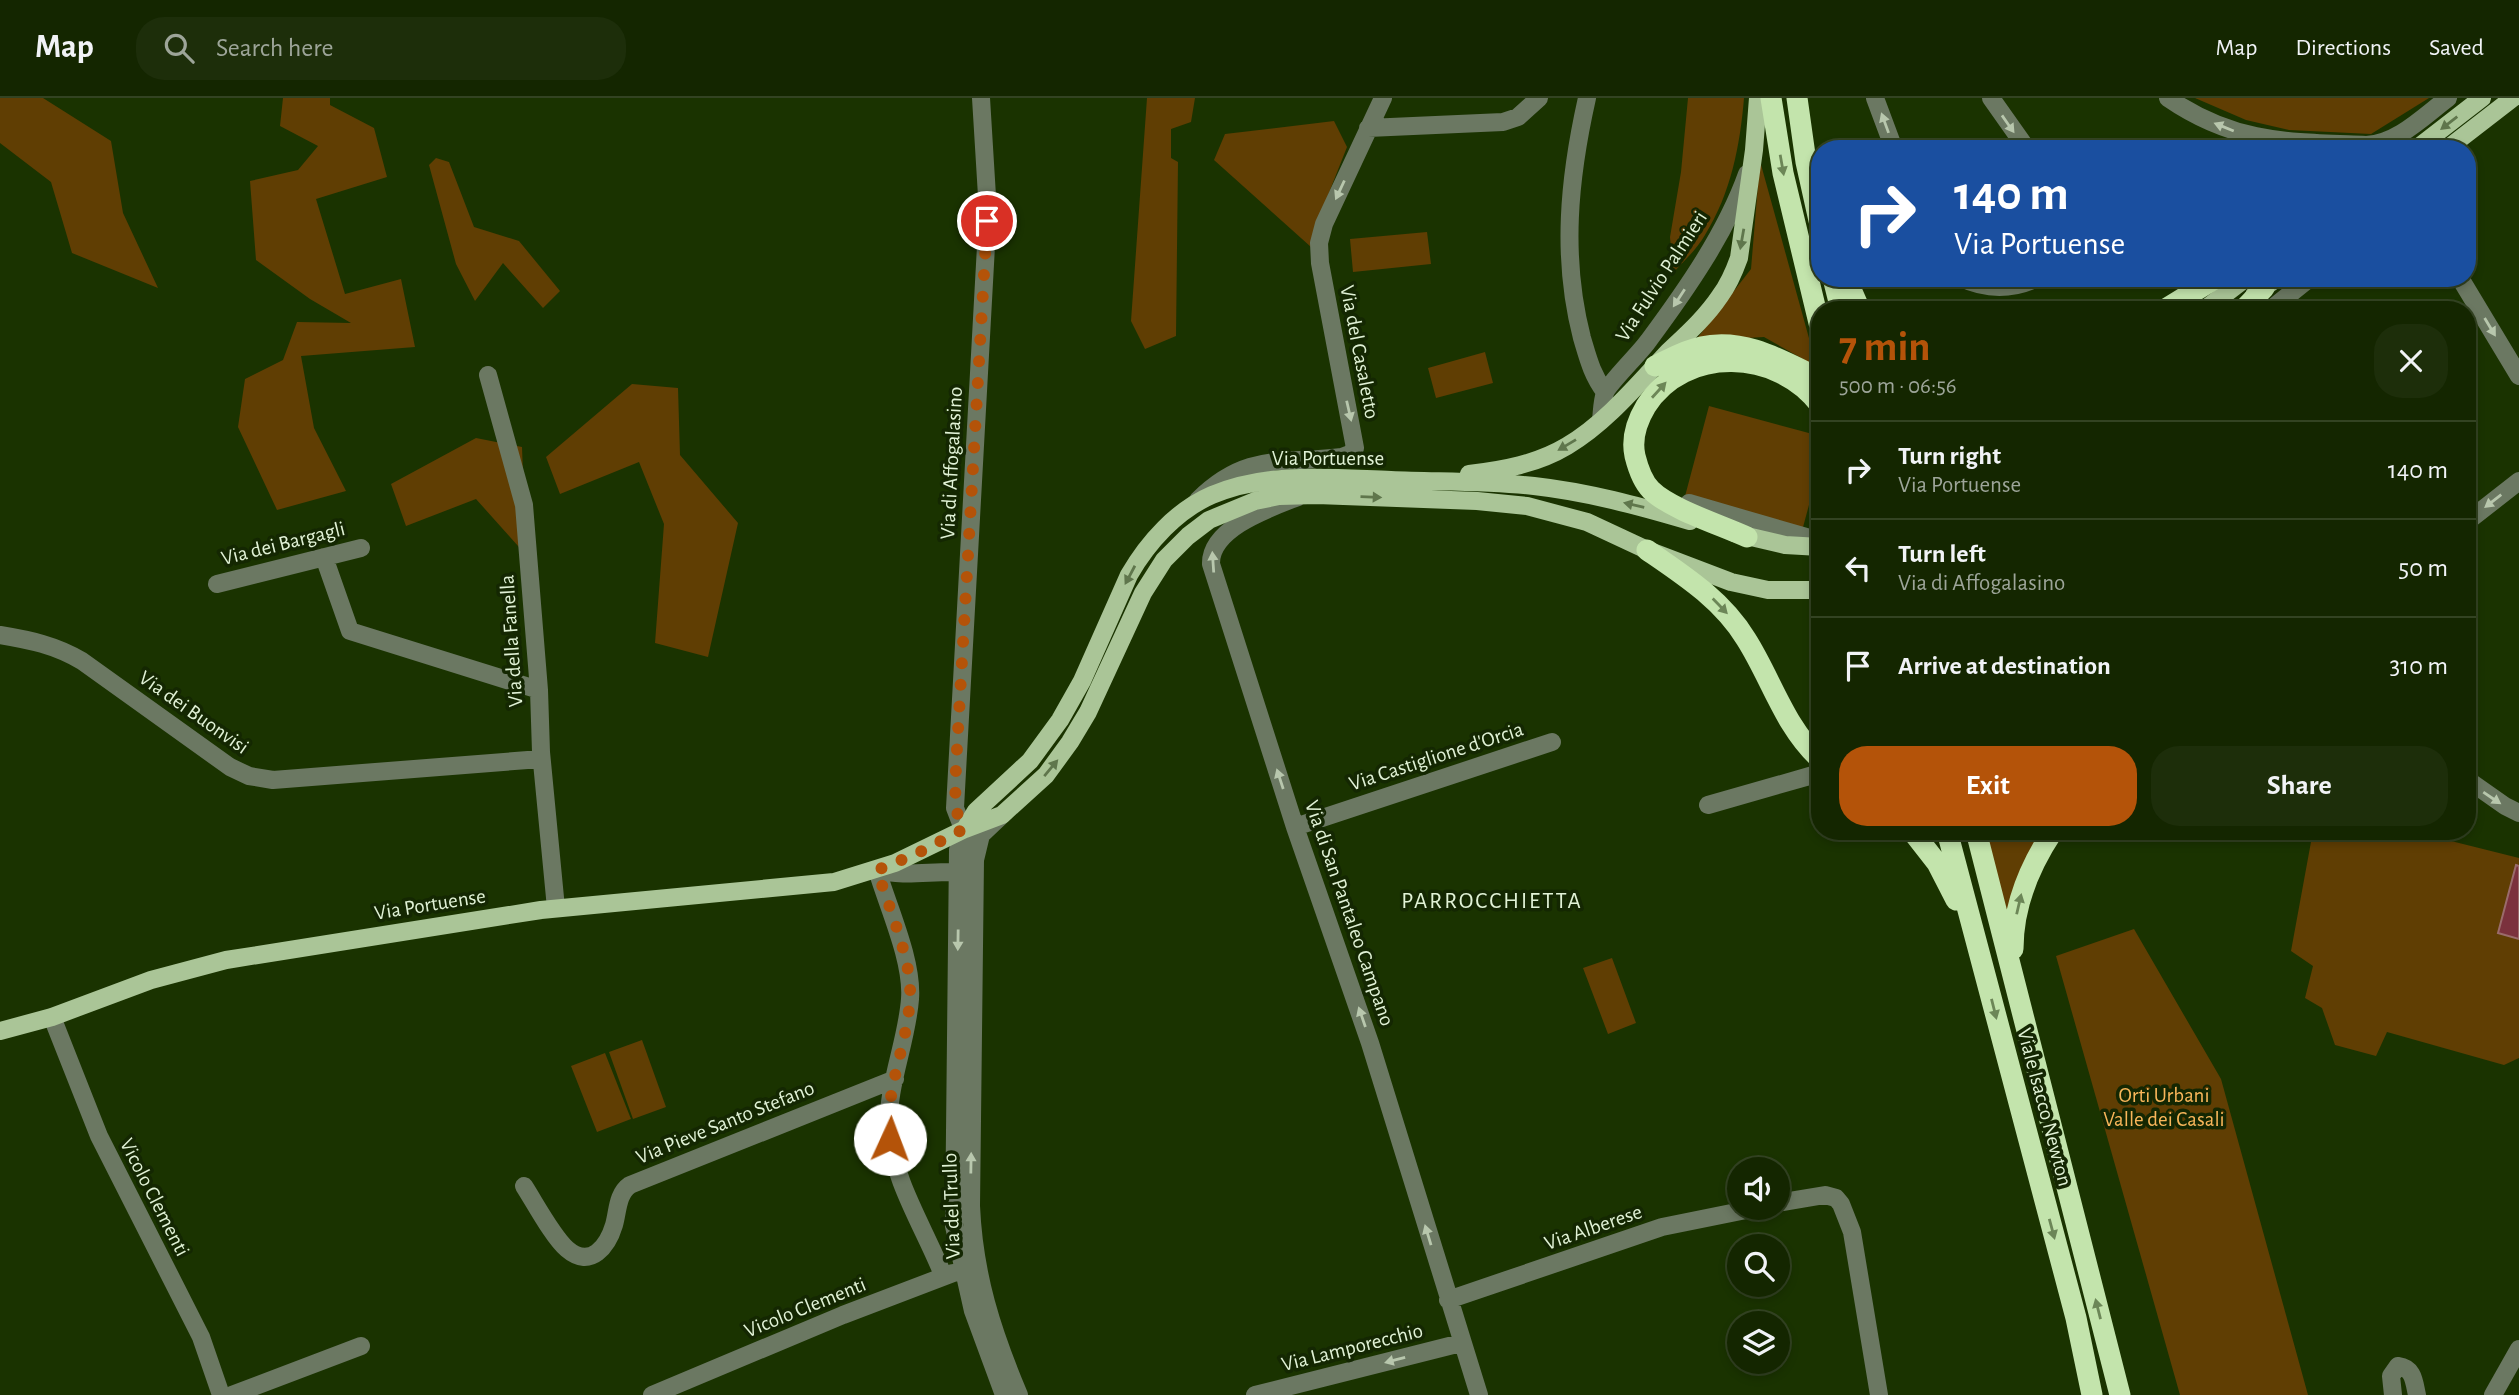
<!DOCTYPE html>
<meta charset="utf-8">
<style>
:root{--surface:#142600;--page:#1d2e0a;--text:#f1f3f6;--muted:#9da599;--line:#334322;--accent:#b45309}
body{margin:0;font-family:"Alegreya Sans",sans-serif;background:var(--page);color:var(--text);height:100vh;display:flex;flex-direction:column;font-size:26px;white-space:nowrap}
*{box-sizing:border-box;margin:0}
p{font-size:23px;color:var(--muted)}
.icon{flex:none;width:38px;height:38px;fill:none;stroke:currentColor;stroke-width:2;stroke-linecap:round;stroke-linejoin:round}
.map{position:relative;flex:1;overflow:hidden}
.drawer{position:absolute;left:1811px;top:203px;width:665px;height:539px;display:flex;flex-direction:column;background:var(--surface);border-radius:28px;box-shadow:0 4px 10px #0003,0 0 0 2px var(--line)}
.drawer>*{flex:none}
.banner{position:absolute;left:1811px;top:42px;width:665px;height:147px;border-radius:28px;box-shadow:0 4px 10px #0003,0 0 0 2px var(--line);background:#1a4fa0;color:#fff;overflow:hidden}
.tools{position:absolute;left:1727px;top:1059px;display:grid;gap:14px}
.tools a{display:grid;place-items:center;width:63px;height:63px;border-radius:50%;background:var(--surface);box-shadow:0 4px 10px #0003,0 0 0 2px var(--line);font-size:35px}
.pin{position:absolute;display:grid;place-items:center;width:60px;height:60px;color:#fff;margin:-30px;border:4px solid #fff;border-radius:50%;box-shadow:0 2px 7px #0007}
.me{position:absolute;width:77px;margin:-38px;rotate:2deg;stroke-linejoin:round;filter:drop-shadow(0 0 5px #0008)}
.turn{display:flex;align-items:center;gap:24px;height:147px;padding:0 28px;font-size:32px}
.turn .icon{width:91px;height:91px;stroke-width:2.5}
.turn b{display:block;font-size:49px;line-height:60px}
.round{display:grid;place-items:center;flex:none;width:74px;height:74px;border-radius:28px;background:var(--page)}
.summary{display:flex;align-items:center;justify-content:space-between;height:119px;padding:0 28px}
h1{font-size:42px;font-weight:700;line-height:52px;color:var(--accent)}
.button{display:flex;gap:14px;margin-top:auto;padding:14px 28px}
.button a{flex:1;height:80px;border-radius:28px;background:var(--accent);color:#fff;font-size:28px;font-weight:700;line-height:80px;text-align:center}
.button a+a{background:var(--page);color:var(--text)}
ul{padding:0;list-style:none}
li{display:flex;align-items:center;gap:21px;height:98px;padding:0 28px;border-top:2px solid var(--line)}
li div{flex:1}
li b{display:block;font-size:26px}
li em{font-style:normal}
header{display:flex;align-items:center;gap:42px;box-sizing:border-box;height:98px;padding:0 35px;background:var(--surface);border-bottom:2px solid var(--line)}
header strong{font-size:33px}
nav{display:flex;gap:38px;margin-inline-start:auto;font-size:24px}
.search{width:490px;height:63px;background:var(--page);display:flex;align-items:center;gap:18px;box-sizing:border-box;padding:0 24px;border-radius:28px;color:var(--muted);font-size:26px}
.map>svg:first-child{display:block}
.green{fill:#603e03}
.water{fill:#7b313d;stroke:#9a6b6b;stroke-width:2}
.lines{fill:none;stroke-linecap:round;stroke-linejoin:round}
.minor{stroke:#6b7862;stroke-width:18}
.major{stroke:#aac597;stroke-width:18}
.highway{stroke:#c3e4ac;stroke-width:21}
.oneway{fill:#b8c7ad}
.oneway2{fill:#5f764c}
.oneway3{fill:#6c8657}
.route{stroke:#b45309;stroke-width:12;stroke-dasharray:0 21.6}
.labels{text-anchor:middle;stroke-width:7;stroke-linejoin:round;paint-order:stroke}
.street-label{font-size:21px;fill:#e1f2d6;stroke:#142702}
.park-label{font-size:21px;fill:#f9b65a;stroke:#142702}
.neighbourhood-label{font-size:23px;letter-spacing:2px;fill:#e1f2d6;stroke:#142702}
</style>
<header>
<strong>Map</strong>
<div class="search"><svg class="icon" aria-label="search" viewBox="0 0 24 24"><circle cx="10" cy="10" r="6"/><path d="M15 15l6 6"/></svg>Search here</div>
<nav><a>Map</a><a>Directions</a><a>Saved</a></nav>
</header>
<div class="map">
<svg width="2519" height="1297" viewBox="0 0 2519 1297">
<rect width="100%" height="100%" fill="#1a3300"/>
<!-- green -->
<path class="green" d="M0 0H43L111 43 123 115 158 190 72 155 51 84 0 45Z
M283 0H330V7L374 30 387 79 316 101 345 196 401 181 415 249 301 258 314 330 346 393 277 412 238 329 245 281 283 262 297 224 351 225 310 201 256 162 250 83 298 72 318 48 280 28Z
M1147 0H1195L1191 24 1171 31V60L1178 64 1176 238 1145 251 1131 223Z
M1688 0H1744C1740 48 1731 95 1705 137 1697 151 1684 163 1673 175L1670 139 1681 74Z
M2195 0H2429L2371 36 2289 32 2246 22Z
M1334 23 1347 49 1317 125 1311 149 1214 62 1225 36Z
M436 60 449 64 474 129 519 143 560 193 543 210 503 165 475 203 456 166 429 67Z
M1760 63 1817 269 1764 239 1695 243 1751 171Z
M1427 134 1431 166 1353 174 1350 141Z
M1485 254 1493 285 1436 300 1428 270Z
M632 286 678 290 680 357 738 425 708 559 655 545 664 426 639 364 560 396 546 359Z
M1709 308 1820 338V366L1802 433 1684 402Z
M476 340 522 349 526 457 476 401 406 428 391 386Z
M1986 733H2044L2006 822Z
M2313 733H2411L2519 760V960L2504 967 2387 934 2376 958 2335 947 2322 910 2305 900 2313 868 2291 853Z
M2134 831 2221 981 2308 1297H2180L2056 858Z
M1612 860 1636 925 1608 936 1583 870Z
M642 942 666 1009 633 1021 609 954Z
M605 955 631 1021 597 1034 571 968Z"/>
<!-- water -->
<path class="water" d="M2516 767 2519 768V841L2498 835Z"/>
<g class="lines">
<!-- minor -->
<path class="minor" d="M1587 0C1569 80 1561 159 1582 240 1588 260 1592 277 1605 294
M1875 0 1894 51
M1991 0 2027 51
M2168 0C2235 46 2289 44 2366 47 2397 46 2424 18 2448 0
M1368 30 1503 24 1518 19 1539 0
M1961 180C1986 192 2013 192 2037 180
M2460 180 2519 278
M2270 212 2310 180
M488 277 524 407 539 592 541 654 556 810
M1601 322C1602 314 1602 303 1605 295 1608 286 1641 254 1649 242 1686 192 1726 135 1747 76
M1298 399C1270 410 1210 430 1211 466L1295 729 1370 945 1479 1297
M1198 402C1246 354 1283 366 1342 359L1350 356 1355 350 1320 165 1319 145 1324 126 1383 0
M1689 405 1820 443
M2468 423 2519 383
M324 459 350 533 539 592
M217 486 361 450
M0 537C30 542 55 547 82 563L230 669 249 678 273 682 541 661
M2468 682 2505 708 2519 715
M1708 707 1820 675
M1000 719 981 737 975 762 971 1108C974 1177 992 1233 1019 1297
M1295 729 1552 644
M965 731 958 752 954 1128 973 1213 1004 1297
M975 762 955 710 986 148 987 98 981 0
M877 772C888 809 913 863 910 901 907 944 886 990 889 1032 893 1083 925 1131 943 1177
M877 772C904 779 930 773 957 774
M52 919 99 1038 201 1239 221 1297
M524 1088C535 1105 553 1139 567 1151 591 1172 608 1147 614 1127 618 1113 617 1096 630 1087L895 981
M1778 1105 1825 1097 1836 1100 1841 1106 1852 1134 1879 1297
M1448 1202 1662 1129 1756 1110
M232 1297 361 1248
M652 1297 843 1217 953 1175
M1255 1297 1461 1245
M2393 1297 2391 1278 2398 1268C2414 1270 2414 1284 2417 1297
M2493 1297 2519 1251"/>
<!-- major -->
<path class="major" d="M2416 51 2482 0
M2447 51 2513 0
M2254 197 2277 180
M2204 212 2246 180
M1469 376C1503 372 1537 366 1567 348 1606 325 1638 286 1669 253 1687 236 1706 219 1720 198 1729 186 1734 174 1739 160L1754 52 1758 0
M1734 435 1785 447 1820 449
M965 731 976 713 1030 663 1060 622 1082 583 1129 477C1148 444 1177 412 1212 397 1269 373 1331 380 1391 382 1439 384 1487 383 1534 388 1588 394 1639 408 1690 423
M0 933 52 919 151 882 226 862 541 812 834 784 895 765 965 731 1002 717 1046 677 1070 644 1088 614 1143 495 1164 462 1188 438 1209 422 1255 403 1279 398 1317 397 1477 403 1527 408 1587 424 1647 452 1731 484 1768 492H1820"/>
<!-- highway -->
<path class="highway" d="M1771 0 1783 75 1820 229
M1797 0 1806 64 1820 127
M1833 180 1841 212
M1846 180 1860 212
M2164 212 2216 180
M2243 212 2264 190
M1655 268C1670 261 1685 252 1701 249 1744 239 1783 263 1820 281
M1747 439C1721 427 1670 411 1651 392 1642 383 1638 370 1635 358 1631 340 1637 323 1646 308 1685 247 1778 251 1820 307
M1647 452C1685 478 1722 502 1746 541 1771 580 1785 630 1820 661
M1912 733 1937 765 1956 802
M1947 733 2076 1220 2092 1297
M1976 733 2120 1297
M2013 851C2013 807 2029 769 2053 733"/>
</g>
<!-- one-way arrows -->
<defs><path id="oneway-solid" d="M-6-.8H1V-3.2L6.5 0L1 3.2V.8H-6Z" transform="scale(1.75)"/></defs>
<g class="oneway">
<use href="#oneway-solid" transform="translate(1885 25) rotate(-110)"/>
<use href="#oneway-solid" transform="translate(2008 26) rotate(55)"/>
<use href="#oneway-solid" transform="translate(2224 29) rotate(-158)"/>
<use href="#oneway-solid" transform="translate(1340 92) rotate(115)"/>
<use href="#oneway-solid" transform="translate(1679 200) rotate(123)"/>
<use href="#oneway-solid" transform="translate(2490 229) rotate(59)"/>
<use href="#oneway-solid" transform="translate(1349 313) rotate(77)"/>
<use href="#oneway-solid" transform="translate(2493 403) rotate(142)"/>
<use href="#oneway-solid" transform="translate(1213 464) rotate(-94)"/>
<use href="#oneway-solid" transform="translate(1280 681) rotate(-108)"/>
<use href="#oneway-solid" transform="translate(2492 700) rotate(34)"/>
<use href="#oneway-solid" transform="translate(958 842) rotate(91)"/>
<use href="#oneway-solid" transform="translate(1362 919) rotate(-109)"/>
<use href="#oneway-solid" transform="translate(971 1065) rotate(-89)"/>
<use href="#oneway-solid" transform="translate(1428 1137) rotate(-107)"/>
<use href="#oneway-solid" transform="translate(1395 1262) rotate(165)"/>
</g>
<g class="oneway2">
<use href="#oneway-solid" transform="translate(2449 25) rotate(142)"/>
<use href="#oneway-solid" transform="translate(1742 141) rotate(100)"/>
<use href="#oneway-solid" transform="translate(1567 347) rotate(149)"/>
<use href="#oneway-solid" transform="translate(1371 399) rotate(2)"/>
<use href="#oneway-solid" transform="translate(1634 407) rotate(-167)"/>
<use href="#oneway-solid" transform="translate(1130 477) rotate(118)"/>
<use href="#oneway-solid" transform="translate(1051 670) rotate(-50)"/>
</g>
<g class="oneway3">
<use href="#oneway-solid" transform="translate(1782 67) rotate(80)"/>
<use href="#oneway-solid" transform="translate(1659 292) rotate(-48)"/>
<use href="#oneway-solid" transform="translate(1720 508) rotate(46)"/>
<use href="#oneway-solid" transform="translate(2019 806) rotate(-77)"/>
<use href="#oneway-solid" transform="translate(1994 911) rotate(76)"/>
<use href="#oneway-solid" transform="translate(2052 1131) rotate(75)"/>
<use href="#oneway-solid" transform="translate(2098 1211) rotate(-104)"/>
</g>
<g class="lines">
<!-- route -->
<path class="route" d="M890 1041C883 995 909 944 910 897 912 863 888 807 877 772L914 757 964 731 955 710 956 668 987 123"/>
</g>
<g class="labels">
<!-- street labels -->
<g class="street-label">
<text transform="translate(1661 178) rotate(-57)" y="7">Via Fulvio Palmieri</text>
<text transform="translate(1360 254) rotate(79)" y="7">Via del Casaletto</text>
<text x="1328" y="367">Via Portuense</text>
<text transform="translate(951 365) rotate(-87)" y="7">Via di Affogalasino</text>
<text transform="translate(283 445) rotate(-14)" y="7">Via dei Bargagli</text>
<text transform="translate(511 543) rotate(-94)" y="7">Via della Fanella</text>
<text transform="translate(194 614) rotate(35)" y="7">Via dei Buonvisi</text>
<text transform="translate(1436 658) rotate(-18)" y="7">Via Castiglione d'Orcia</text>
<text transform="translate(430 806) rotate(-9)" y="7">Via Portuense</text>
<text transform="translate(1350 815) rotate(71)" y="7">Via di San Pantaleo Campano</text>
<text transform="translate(2045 1009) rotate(75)" y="7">Viale Isacco Newton</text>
<text transform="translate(725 1024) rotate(-22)" y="7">Via Pieve Santo Stefano</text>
<text transform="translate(155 1099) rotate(63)" y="7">Vicolo Clementi</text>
<text transform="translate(951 1108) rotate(-92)" y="7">Via del Trullo</text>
<text transform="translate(1593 1129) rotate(-19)" y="7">Via Alberese</text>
<text transform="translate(805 1209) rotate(-22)" y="7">Vicolo Clementi</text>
<text transform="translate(1352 1249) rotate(-14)" y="7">Via Lamporecchio</text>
</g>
<!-- park labels -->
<g class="park-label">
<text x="2164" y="1004">Orti Urbani<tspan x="2164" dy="24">Valle dei Casali</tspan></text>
</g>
<!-- neighbourhood labels -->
<g class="neighbourhood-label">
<text x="1492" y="810">PARROCCHIETTA</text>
</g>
</g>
</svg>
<div class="tools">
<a><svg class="icon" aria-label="sound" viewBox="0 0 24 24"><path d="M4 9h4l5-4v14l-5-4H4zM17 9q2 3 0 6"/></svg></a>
<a><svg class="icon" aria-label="search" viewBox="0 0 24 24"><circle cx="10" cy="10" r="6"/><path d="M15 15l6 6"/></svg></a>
<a><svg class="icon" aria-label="layers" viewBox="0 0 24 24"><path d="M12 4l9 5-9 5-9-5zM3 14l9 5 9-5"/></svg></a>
</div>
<div class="pin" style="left:987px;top:123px;background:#d93025"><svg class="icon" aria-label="arrive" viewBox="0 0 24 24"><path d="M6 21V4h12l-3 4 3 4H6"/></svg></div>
<svg class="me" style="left:890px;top:1041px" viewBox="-20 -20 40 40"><circle r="19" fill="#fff"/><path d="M0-13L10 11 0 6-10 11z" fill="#b45309"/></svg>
<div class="banner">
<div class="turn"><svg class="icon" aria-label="right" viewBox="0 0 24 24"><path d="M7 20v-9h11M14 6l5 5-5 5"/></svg><div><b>140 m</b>Via Portuense</div></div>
</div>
<section class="drawer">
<div class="summary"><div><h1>7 min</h1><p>500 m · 06:56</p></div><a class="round"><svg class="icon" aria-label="close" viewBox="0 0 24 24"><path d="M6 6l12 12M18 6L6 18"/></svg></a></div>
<ul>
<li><svg class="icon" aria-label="right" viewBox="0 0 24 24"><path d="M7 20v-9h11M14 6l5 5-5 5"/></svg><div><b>Turn right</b><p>Via Portuense</p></div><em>140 m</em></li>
<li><svg class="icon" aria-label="left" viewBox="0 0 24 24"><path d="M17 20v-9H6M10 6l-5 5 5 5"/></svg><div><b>Turn left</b><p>Via di Affogalasino</p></div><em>50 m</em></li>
<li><svg class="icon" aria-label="arrive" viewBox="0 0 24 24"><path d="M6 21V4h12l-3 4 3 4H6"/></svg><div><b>Arrive at destination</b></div><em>310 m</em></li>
</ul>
<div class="button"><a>Exit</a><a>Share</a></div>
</section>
</div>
